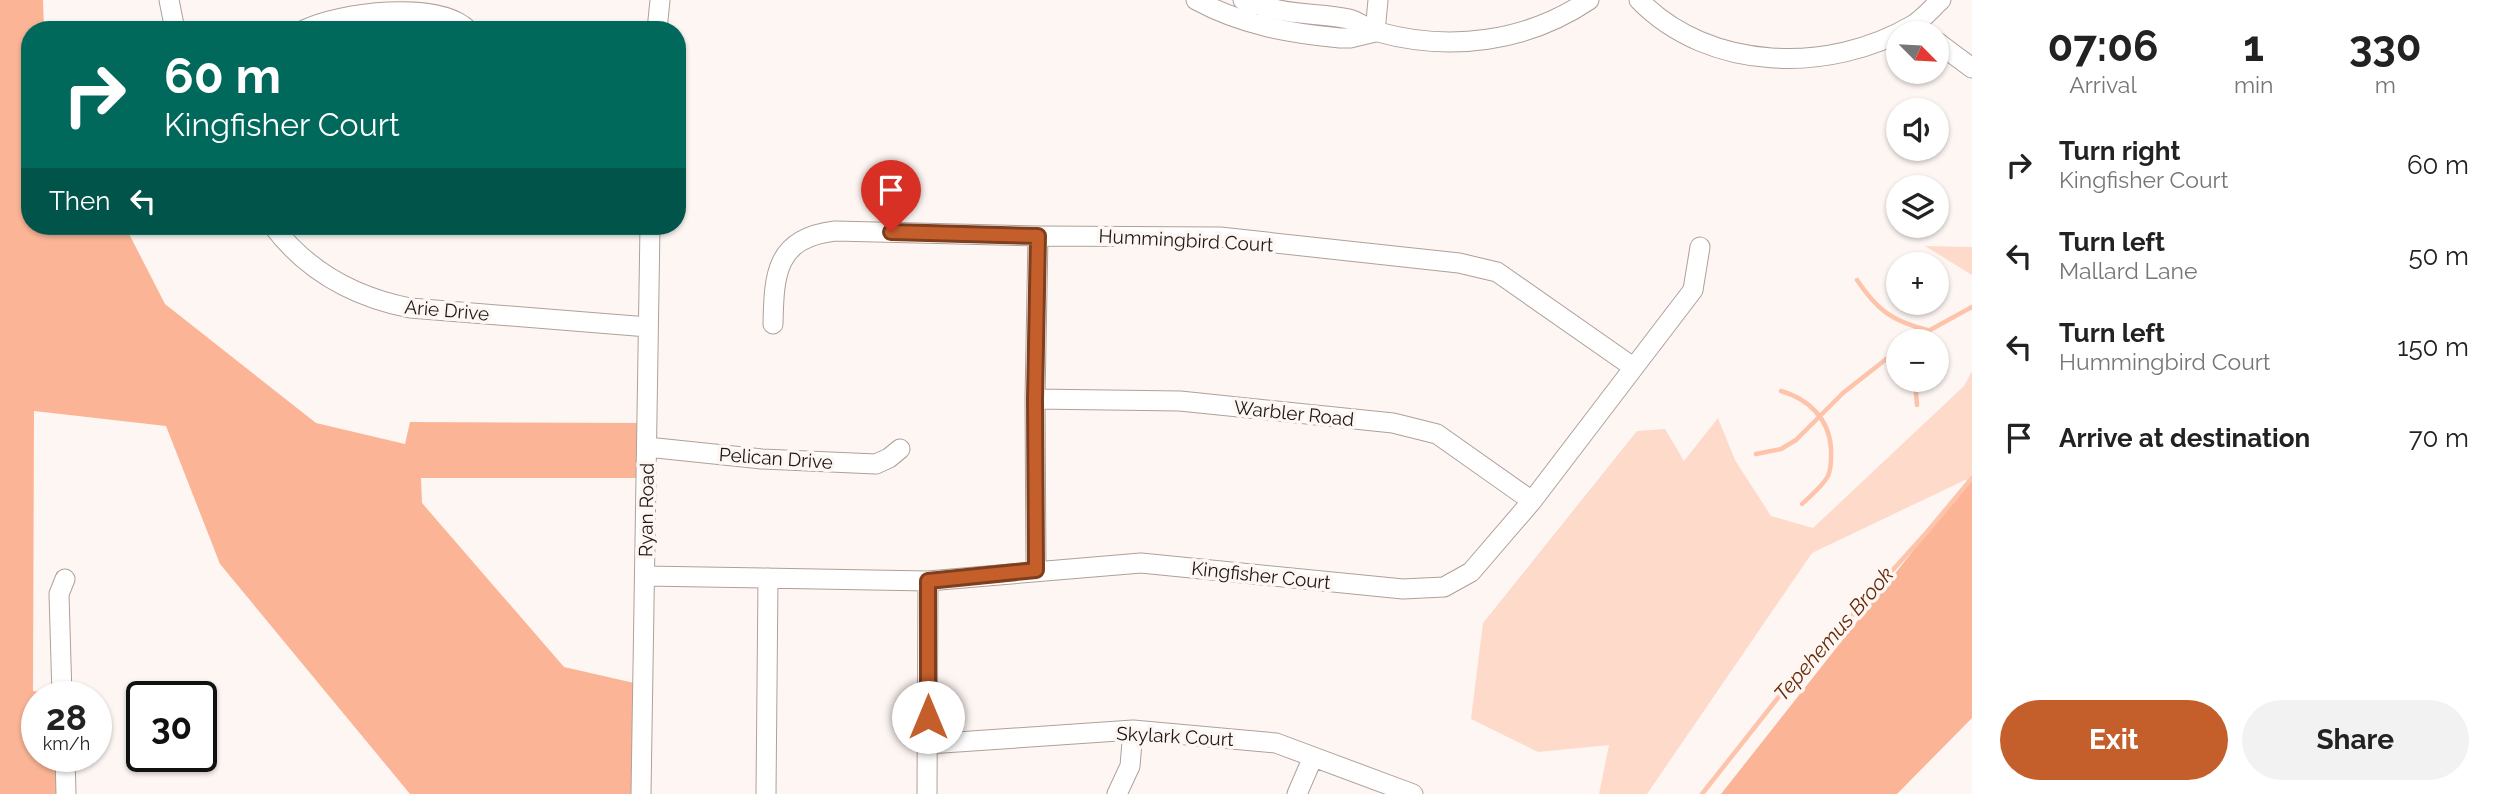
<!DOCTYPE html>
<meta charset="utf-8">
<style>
:root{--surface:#fff;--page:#f2f2f2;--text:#222;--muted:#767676;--accent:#c45f2c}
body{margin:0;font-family:Raleway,sans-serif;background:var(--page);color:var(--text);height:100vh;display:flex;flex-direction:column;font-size:26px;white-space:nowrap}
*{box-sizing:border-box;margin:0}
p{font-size:23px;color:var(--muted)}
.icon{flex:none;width:38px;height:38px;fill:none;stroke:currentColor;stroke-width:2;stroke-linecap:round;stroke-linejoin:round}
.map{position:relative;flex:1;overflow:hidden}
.side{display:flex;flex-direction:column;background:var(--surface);width:525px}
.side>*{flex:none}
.hud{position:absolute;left:21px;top:21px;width:665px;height:214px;border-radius:28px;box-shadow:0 2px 5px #0004;background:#00695c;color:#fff;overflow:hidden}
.needle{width:46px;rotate:114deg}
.controls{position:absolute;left:1886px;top:21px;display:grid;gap:14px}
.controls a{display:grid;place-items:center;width:63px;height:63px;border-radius:50%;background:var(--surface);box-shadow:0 2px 5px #0004;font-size:35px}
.speed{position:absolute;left:21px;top:681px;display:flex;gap:14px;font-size:35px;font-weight:700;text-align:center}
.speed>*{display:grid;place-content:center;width:91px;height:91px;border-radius:50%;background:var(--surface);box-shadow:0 2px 5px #0004;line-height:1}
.speed small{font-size:18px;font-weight:400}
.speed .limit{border:4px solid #111;border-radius:10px;background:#fff;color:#111}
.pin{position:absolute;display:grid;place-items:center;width:60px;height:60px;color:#fff;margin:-72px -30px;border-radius:50% 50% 50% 0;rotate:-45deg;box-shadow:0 0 7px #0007}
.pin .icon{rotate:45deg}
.me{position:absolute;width:77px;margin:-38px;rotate:0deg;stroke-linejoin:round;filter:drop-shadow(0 0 5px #0008)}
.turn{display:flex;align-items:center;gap:24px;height:147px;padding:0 28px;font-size:32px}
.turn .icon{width:91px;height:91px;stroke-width:2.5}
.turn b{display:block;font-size:49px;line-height:60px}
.then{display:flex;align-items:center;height:66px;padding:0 28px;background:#0003;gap:14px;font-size:26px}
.eta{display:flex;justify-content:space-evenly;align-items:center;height:119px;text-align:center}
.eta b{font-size:42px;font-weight:700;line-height:49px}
.button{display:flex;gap:14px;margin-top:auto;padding:14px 28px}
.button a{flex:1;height:80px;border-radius:42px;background:var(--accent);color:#fff;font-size:28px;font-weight:700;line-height:80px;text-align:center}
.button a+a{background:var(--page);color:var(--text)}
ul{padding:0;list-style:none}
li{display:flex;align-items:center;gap:21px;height:91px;padding:0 28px}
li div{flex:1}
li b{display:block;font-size:26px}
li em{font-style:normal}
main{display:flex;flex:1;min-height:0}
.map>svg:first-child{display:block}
.green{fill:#fedaca}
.forest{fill:#fbb596}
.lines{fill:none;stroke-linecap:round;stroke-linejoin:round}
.stream{stroke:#fdc4ab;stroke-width:4.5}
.minor-casing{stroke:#afa099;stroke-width:21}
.minor{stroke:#fff;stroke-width:19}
.route-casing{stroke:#7f3e1d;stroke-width:18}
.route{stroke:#c45f2c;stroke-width:12}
.labels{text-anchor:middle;stroke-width:7;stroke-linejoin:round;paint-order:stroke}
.street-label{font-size:19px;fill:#1f1916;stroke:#fdf6f3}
.water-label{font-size:21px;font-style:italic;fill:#662907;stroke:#fdf6f3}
</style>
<main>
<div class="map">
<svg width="1972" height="794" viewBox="0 0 1972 794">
<rect width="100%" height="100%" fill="#fdf6f3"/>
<!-- green -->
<path class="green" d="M1925 246 1972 247V275Z
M1972 371V476L1968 481 1965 480 1812 553 1647 794H1599L1609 745 1538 752 1471 719 1483 623 1637 431 1665 429 1684 461 1718 418 1735 460 1771 516 1813 528 1964 386Z"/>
<!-- forest -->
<path class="forest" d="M0 0H43L44 30H30V226H125L165 304 316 423 405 444 410 422 647 423V478H421L422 503 564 667 643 685 641 794H410L220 564 166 426 34 411 33 691 61 696H37V756H64L65 794H0Z
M1972 476V718L1897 794H1721Z"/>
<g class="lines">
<!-- stream -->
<path class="stream" d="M1857 280C1877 310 1892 321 1927 330
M1910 341 1972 307
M1921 341 1927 331
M1915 380 1917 405
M1781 391C1809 399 1829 419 1831 448 1831 458 1832 467 1828 476 1822 487 1811 495 1802 504
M1756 454 1781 449 1796 440 1843 393 1899 349
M1702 794 1781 694 1927 532 1972 478"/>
<defs>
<path id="minor" d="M169 0 175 30
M1196 0C1242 25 1289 33 1340 38H1350L1375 32
M1243 0C1255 4 1267 8 1279 10 1302 15 1326 14 1349 19 1359 21 1367 30 1378 32 1450 52 1527 42 1589 0
M1639 0C1709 72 1830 74 1913 25 1923 19 1932 8 1941 0
M304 30C340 12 439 0 468 30
M657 30 660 0
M1375 32 1378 0
M1937 42 1972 68
M273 226C307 271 354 297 410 308L648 327
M773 324C774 273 776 238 835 231L1038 236 1220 237 1459 263 1497 272 1633 367
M1035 399 1180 401 1393 423 1437 434 1532 501
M647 447 762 459 876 464 889 458 900 449
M1036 570 1035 399 1038 236
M645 576 928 581 1141 563 1403 589 1444 587 1471 572 1532 501 1693 290 1700 247
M62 696 59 594 65 579
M928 744 1133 730 1276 743 1413 794
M65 756 66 794
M641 794 650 226
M766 794 768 578
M927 794 928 581
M1117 794 1130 766 1133 730
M1297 794 1313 757"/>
</defs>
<!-- minor casing -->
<use href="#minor" class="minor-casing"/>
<!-- minor -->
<use href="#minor" class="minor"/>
</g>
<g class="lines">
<defs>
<path id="route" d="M891 232 1038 236 1035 399 1036 570 928 581V717"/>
</defs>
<!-- route casing -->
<use href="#route" class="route-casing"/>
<!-- route -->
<use href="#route" class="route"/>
</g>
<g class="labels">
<!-- street labels -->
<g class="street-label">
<text transform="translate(1186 240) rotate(3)" y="7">Hummingbird Court</text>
<text transform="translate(447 310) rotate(5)" y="7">Arie Drive</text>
<text transform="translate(1294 413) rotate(6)" y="7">Warbler Road</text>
<text transform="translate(776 458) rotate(4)" y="7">Pelican Drive</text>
<text transform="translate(646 510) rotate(-89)" y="7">Ryan Road</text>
<text transform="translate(1261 575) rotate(6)" y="7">Kingfisher Court</text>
<text transform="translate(1175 736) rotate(3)" y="7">Skylark Court</text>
</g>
<!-- water labels -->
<g class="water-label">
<text transform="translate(1834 634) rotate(-49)" y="7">Tepehemus Brook</text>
</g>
</g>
</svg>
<div class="controls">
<a><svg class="needle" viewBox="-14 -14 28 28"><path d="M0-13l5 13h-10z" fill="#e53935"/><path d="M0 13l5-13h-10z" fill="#767676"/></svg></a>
<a><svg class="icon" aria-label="sound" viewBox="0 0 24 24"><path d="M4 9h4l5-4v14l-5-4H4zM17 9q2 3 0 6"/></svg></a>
<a><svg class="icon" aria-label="layers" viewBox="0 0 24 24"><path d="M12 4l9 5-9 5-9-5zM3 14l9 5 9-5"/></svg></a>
<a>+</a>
<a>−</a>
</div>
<div class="speed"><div>28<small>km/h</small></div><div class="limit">30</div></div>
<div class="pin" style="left:891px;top:232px;background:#d93025"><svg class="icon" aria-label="arrive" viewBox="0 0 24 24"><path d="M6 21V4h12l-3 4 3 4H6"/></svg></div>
<svg class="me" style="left:928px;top:717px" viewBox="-20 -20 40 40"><circle r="19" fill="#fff"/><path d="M0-13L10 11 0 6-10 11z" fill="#c45f2c"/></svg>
<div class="hud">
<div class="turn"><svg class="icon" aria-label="right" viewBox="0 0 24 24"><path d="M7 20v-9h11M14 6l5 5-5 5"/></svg><div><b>60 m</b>Kingfisher Court</div></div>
<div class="then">Then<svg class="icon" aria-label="left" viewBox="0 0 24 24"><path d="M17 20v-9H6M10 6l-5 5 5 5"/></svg></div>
</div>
</div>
<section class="side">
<div class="eta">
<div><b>07:06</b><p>Arrival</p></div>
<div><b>1</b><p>min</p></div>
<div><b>330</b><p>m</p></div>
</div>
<ul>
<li><svg class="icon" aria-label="right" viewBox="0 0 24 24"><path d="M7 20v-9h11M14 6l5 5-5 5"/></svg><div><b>Turn right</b><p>Kingfisher Court</p></div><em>60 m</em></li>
<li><svg class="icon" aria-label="left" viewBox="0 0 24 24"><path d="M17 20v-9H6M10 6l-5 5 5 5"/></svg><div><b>Turn left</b><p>Mallard Lane</p></div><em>50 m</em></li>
<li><svg class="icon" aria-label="left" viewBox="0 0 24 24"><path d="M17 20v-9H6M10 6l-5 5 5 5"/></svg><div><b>Turn left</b><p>Hummingbird Court</p></div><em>150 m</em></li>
<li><svg class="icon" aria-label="arrive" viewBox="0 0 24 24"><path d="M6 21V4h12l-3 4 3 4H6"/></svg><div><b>Arrive at destination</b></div><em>70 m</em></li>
</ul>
<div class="button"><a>Exit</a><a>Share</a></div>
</section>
</main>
